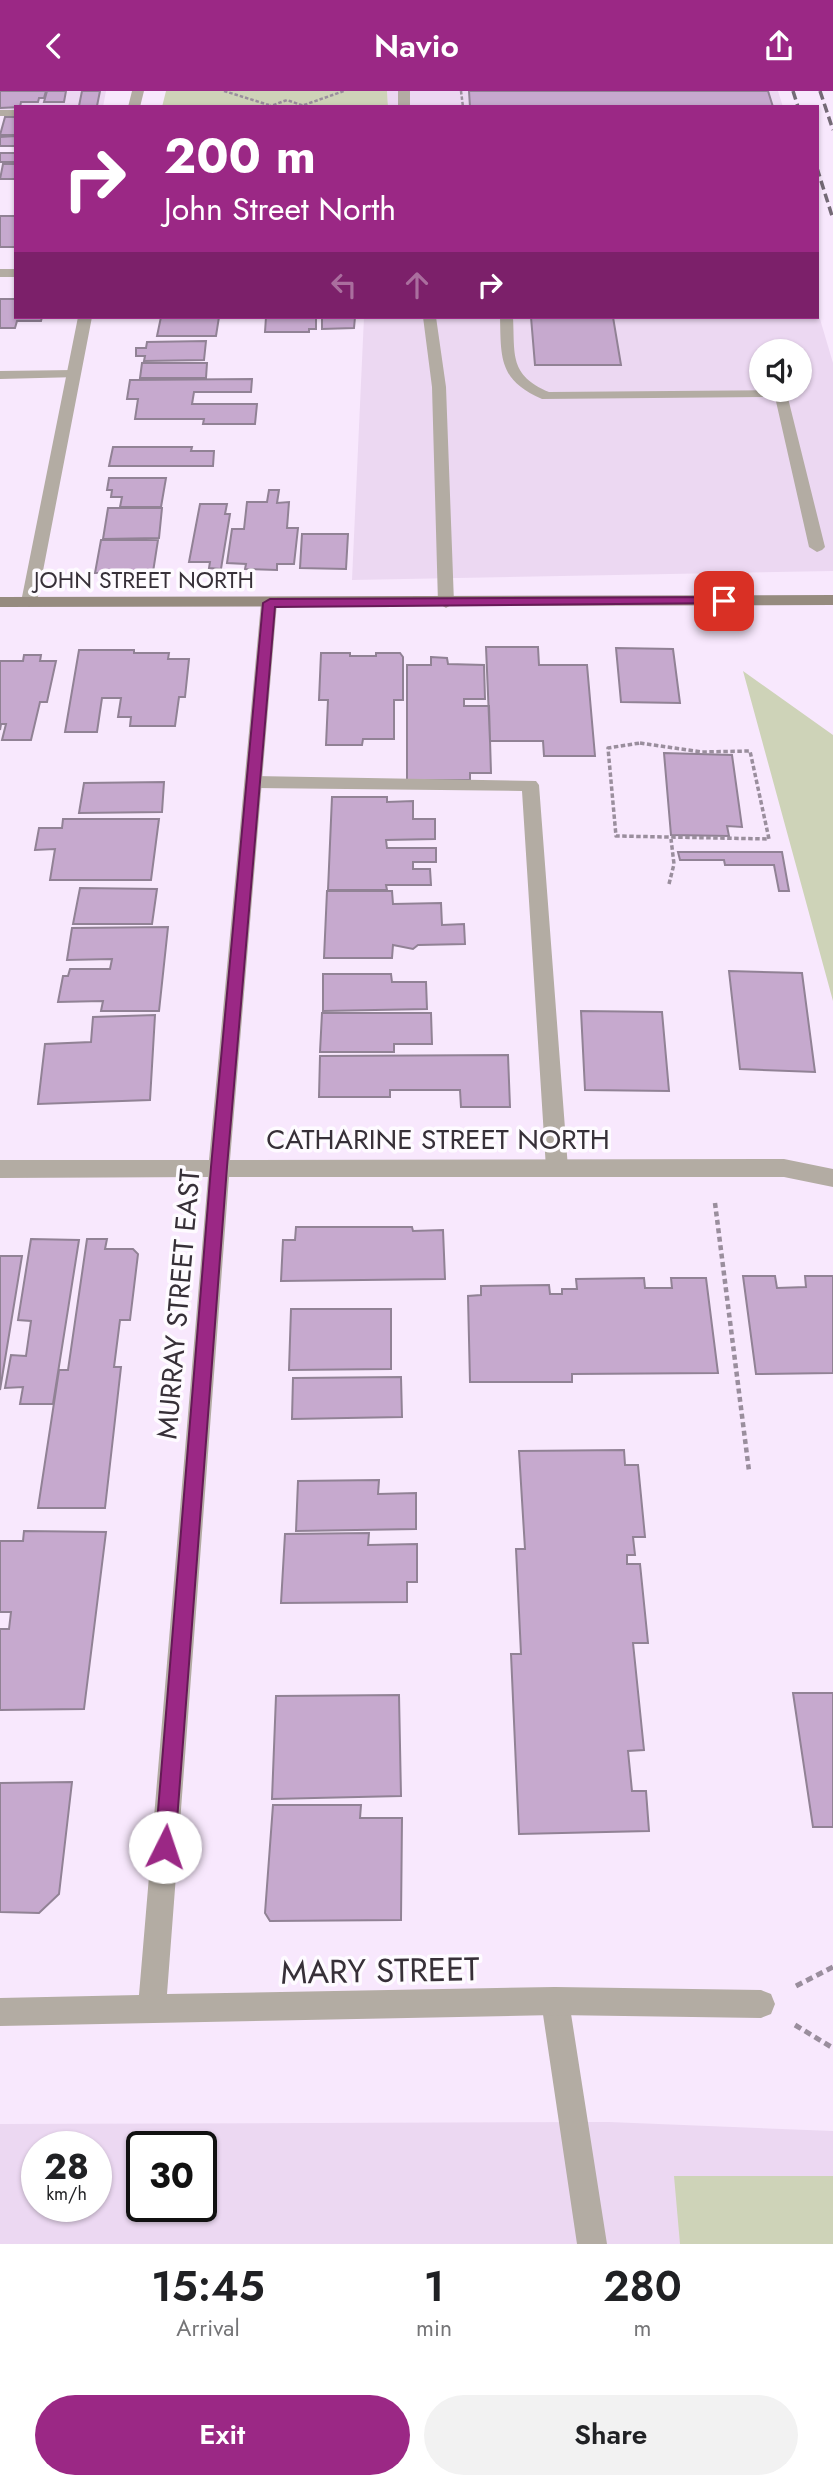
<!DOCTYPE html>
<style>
:root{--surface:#fff;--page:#f2f2f2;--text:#202124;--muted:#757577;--accent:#9b2885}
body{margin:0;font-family:Jost,sans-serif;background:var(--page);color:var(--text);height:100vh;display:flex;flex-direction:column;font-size:26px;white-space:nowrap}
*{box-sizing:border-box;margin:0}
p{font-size:23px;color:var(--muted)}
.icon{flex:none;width:38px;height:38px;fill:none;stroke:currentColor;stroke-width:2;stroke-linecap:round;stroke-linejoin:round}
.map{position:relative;height:2153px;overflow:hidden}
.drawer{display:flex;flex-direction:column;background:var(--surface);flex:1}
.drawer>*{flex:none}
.hud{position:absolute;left:14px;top:14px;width:805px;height:214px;border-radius:0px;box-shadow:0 2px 5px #0004;background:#9b2885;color:#fff;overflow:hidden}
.buttons{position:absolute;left:749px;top:248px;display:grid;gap:14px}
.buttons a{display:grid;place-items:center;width:63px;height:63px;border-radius:50%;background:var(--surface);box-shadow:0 2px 5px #0004;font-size:35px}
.speed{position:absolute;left:21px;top:2040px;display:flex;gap:14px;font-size:35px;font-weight:700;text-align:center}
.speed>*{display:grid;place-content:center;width:91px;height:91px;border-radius:50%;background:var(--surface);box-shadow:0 2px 5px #0004;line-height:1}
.speed small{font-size:18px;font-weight:400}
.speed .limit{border:4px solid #111;border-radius:10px;background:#fff;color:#111}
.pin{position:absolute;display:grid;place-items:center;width:60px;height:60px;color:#fff;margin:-30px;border-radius:14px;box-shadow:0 4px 10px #0006}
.me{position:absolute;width:77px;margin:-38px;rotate:4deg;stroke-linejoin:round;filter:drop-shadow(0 0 5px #0008)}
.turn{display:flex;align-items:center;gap:24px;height:147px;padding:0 35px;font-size:32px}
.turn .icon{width:91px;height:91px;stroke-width:2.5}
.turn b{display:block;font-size:49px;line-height:60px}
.lanes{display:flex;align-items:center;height:66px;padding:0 35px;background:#0003;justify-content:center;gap:35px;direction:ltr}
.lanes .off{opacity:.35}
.eta{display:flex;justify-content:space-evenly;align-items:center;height:119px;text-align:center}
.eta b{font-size:42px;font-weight:600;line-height:49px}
.primary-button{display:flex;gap:14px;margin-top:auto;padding:14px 35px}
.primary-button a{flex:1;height:80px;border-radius:42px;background:var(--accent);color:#fff;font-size:28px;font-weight:600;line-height:80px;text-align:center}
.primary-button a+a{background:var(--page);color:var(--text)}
header{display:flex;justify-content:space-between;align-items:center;height:91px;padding:0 35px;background:var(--accent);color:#fff;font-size:32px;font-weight:600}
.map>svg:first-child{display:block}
.built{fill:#ecd8f2;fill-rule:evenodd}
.green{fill:#ced3b8}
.building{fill:#c6a9ce;stroke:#918295;stroke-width:2}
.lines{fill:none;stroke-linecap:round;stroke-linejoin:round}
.path-far3{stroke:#9a8e9d;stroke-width:2.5;stroke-dasharray:3.5 2;stroke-linecap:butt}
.path-far2{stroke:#9a8e9d;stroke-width:3.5;stroke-dasharray:4.5 2.5;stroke-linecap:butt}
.path-far1{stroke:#9a8e9d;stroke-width:4.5;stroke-dasharray:5 3.5;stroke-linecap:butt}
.path{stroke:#9a8e9d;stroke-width:5;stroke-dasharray:7 4.5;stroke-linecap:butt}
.lane{fill:#b3aca3;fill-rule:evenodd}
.street{fill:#b3aca3;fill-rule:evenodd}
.secondary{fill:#968b7f;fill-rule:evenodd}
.rail{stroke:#746a76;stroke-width:3.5;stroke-dasharray:9 4.5;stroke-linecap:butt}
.route{fill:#9b2885;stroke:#651a56;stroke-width:2}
.labels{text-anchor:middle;stroke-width:7;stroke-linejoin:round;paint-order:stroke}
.far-street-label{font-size:23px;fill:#373038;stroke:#fefbff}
.street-label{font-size:28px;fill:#373038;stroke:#fefbff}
.near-street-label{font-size:33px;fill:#373038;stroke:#fefbff}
</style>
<header><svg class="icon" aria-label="back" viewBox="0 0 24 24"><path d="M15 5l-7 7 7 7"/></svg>Navio<svg class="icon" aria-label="share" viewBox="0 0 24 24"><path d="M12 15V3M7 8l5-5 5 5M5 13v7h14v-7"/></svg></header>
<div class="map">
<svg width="833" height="2153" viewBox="0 0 833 2153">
<rect width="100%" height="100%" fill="#f8e8fd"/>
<!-- built -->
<path class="built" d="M0 0H106L103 16H16V25H0Z
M387 0H778L783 16H388Z
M817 218 833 272V480L352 489 364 226H817ZM761 261H800V299H761Z
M609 2031 833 2040V2153H0V2033ZM37 2056H96V2116H37ZM142 2056H201V2116H142Z"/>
<!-- green -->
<path class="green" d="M166 0H387L388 16H162Z
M743 580 833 644V910Z
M674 2085H833V2153H680Z"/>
<!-- building -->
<path class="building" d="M0 0H46L44 7H39L38 11H21L20 16 0 17Z
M47 0H66L64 11H44Z
M82 0H100L97 15H79Z
M469 0H768L773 16H470Z
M5 26H16V44H0Z
M16 45V55H0V46Z
M0 62H16V71H0Z
M3 73H16V88H0Z
M0 125H16V156H0Z
M0 208H16V226H42L41 230H17L15 237H0Z
M161 226H219L216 245H157Z
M266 226H316V238H309V241H265Z
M322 226H355L354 237 322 238Z
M531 226H613L621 274H535Z
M206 250 204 269 144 270 145 265H136V257H146L147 251Z
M142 272H207L206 287H140Z
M252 288 251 301H194L192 313H257L255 333H203L204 328H135L138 308H127L130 289Z
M113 356H192L191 360H214L213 375H109Z
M109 387H166L161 416H120L122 406H111L112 399H107Z
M269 399H279L277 412 289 411 287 437H298L294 473H277V479L245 478 246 473 227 472 232 438H244L247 411H267Z
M200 413H227L225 423H230L221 478 209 477 210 471H189Z
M108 417H162L159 447 103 448Z
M302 443H348L346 478 300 477Z
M101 449H158L153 481 95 482Z
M486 556H538L539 574H587L595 665H544L543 650H490Z
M616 557 673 558 680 612 621 611Z
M79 559H134V562H169L168 568H189L185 606H179L175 635H130L131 626H118L121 607H102L97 641H65Z
M321 562H350V565H376V562H400L403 566V609H394V648H363L362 654H326L328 609H319Z
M24 564H41L40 570H56L47 611H40L31 649H2L6 633H1L0 639V570H23Z
M431 566 447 567 448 573 484 574 485 608H464V615H489L491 682H470V689H407V574H431Z
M664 662 732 664 742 736 727 735 729 745 671 744Z
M164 691 162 721 79 722 84 692Z
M332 706H387V711L413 710V728H435V748L386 749 387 757H436V771H413V778H430L431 794H386L387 799H328Z
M63 728H159L151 789H50L55 758 35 759 39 737H62Z
M678 761H782L789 800H779L774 774H725L724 769H680Z
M80 797 157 798 152 833H73Z
M327 800H392L393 813 441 812 442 834 464 833 465 853 418 854 413 858 393 854 392 867H324Z
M168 836 159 920H101L103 910 58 911 63 885H68L70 878H110L112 868 67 869 72 837Z
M729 880 802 882 815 981 740 978Z
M323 883H391L392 891H426L427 918 323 920Z
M581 920 662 921 669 1000 585 999Z
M322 922H431L432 953H394V961H320Z
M155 924 150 1009 38 1013 45 953 91 951 93 926Z
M508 964 510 1016H461L460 999H390V1006H319L320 965Z
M296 1136H412L413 1140 443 1139 445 1188 281 1190 283 1149H295Z
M31 1148 79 1149 53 1313H20L23 1296 5 1297 11 1264 26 1265 31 1230 18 1229Z
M87 1148H107L105 1158H133L138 1163 130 1229H120L114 1276H121L105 1417H38L59 1279H68Z
M0 1165H22L0 1299Z
M743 1185H775L777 1197 806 1196 805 1185H833V1282L756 1283Z
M644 1187 645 1197H672L671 1187H706L718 1282 572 1283V1291H470L468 1205 481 1204V1195L549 1194 550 1203H562V1198H577L576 1188Z
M291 1218H391V1278L289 1279Z
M401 1286 402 1326 292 1328 293 1287Z
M624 1359 625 1374H638L645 1446H633L635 1464H627V1473H640L648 1552H633L644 1659 628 1660 632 1700H646L649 1740 519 1743 511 1563H521L516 1458H525L519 1360Z
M379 1389 378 1403 416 1402V1438L296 1440 298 1390Z
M24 1440 106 1441 84 1618 0 1619V1538H9L11 1521H0V1450H23Z
M369 1442 368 1454 417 1453V1491H407V1511L281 1512 285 1443Z
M793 1602H833V1736H813Z
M399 1604 401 1705 272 1708 276 1605Z
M72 1691 59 1803 39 1822 0 1821V1692Z
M273 1714H361L360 1727H402L401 1829 270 1830 265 1822Z"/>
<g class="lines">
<!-- path-far3 -->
<path class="path-far3" d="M224 0 269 14
M461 0 463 16
M304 14 344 0
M268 16 287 9 304 15"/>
<!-- path-far2 -->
<path class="path-far2" d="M640 652 702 661 750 660 769 748 616 745 608 657Z
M669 793 674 773 671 748"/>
<!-- path-far1 -->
<path class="path-far1" d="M715 1112 749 1380"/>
<!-- path -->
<path class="path" d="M796 1895 833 1876
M795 1934 833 1957"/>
<!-- lane -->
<path class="lane" d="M398 0H410V16H398Z
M0 19H16V25H0Z
M423 226H436L446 296 454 512 446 517 438 512 432 296Z
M500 226H513C515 264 509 284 549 301L786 299 825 456 822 459 817 461 809 456 775 306 542 308C499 289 501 268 500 226Z
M74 279 79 280V286L0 288V280Z
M254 685 536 690 539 694 568 1077 564 1083 557 1086 550 1083 546 1077 522 700 254 697 245 691Z
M555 1896 565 1900 569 1910 607 2153H577L541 1910 545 1900Z"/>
<!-- street -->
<path class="street" d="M132 0H144L140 16H128Z
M0 178H16V186H0Z
M78 226H92L37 511 29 516 21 511Z
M269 507 277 512 230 1069 784 1068 833 1078V1096L784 1086H229L167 1903 555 1896 761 1899 771 1903 775 1913 771 1923 761 1927 555 1924 0 1935V1907L139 1904 208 1086 0 1087V1069H209L261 512Z"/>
<!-- secondary -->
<path class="secondary" d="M833 504V514L0 516V506Z"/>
<!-- rail -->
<path class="rail" d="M793 0 798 16
M820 0 833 39
M817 77 833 128"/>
</g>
<!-- route -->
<path class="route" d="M724 506 730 510 728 512 275 516 227 1076 175 1756 172 1763 165 1766 158 1763 155 1756 211 1076 263 512 270 508Z"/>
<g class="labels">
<!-- far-street labels -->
<g class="far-street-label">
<text x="144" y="497">JOHN STREET NORTH</text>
</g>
<!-- street labels -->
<g class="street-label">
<text x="438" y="1058">CATHARINE STREET NORTH</text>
<text transform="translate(178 1213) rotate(-85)" y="10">MURRAY STREET EAST</text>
</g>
<!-- near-street labels -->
<g class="near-street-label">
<text transform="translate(380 1879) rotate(-1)" y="12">MARY STREET</text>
</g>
</g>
</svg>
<div class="buttons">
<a><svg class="icon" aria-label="sound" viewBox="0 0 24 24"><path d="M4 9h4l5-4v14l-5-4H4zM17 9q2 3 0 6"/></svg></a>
</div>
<div class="speed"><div>28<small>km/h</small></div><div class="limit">30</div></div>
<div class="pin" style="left:724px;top:510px;background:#d93025"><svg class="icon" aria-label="arrive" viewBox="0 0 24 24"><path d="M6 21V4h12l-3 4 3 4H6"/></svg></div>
<svg class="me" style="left:165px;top:1756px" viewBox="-20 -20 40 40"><circle r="19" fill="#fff"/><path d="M0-13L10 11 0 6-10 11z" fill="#9b2885"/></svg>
<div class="hud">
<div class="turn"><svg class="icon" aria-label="right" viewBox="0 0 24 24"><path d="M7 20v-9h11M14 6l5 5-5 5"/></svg><div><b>200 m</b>John Street North</div></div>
<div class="lanes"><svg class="icon off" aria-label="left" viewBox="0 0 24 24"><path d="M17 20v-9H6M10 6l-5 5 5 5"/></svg><svg class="icon off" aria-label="ahead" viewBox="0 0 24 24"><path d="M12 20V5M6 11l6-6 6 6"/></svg><svg class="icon" aria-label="right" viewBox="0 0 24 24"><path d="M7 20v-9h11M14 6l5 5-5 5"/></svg></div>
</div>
</div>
<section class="drawer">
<div class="eta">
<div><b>15:45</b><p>Arrival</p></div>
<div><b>1</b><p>min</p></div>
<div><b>280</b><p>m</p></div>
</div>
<div class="primary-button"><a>Exit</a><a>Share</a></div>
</section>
